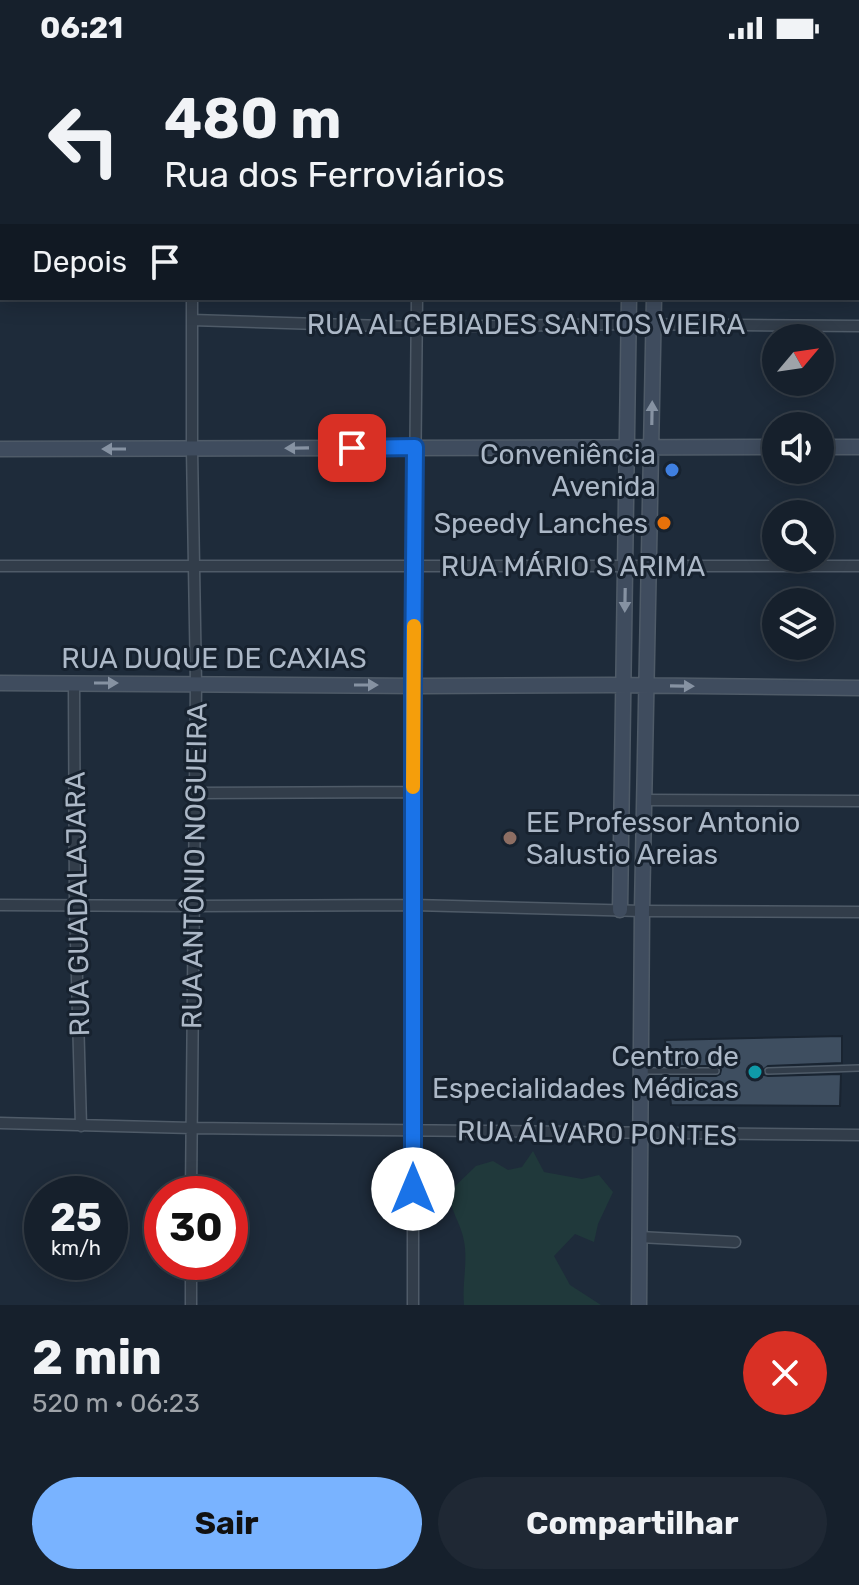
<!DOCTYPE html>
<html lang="pt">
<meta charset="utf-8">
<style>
:root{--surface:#16202c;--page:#1f2834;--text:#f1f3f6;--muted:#9ea3a9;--line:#353e48;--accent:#79b3ff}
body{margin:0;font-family:Rubik,sans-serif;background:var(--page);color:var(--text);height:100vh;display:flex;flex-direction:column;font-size:30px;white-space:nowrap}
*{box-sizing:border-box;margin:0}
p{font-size:26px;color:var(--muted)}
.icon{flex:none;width:44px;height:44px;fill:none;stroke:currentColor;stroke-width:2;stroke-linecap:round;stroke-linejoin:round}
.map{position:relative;height:1249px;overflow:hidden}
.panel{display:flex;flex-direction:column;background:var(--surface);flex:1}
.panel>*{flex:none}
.banner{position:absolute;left:0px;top:0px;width:860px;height:244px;box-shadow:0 4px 20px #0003,0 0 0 2px var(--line);background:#16202c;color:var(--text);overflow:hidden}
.needle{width:52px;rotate:61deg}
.controls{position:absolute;left:762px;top:268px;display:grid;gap:16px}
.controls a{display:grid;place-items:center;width:72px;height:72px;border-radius:50%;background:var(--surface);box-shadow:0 4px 20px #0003,0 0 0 2px var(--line);font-size:40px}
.speed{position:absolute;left:24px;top:1120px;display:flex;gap:16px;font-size:40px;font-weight:700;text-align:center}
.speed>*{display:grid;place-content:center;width:104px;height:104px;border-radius:50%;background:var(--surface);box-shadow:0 4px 20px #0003,0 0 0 2px var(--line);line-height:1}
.speed small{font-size:20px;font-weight:400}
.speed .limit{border:12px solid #d22;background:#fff;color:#111}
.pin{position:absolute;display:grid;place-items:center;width:68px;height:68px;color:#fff;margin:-34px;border-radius:16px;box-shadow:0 4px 12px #0006}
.me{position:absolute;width:88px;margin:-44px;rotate:0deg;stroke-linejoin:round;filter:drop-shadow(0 0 6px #0008)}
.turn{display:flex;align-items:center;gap:28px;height:168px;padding:0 32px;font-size:36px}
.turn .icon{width:104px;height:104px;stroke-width:2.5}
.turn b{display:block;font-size:56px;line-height:68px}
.then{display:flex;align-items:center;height:76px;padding:0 32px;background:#0003;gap:16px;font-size:30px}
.round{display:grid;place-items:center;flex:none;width:84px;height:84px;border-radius:42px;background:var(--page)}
.headline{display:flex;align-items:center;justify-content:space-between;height:136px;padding:0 32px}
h1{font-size:48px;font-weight:700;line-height:60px}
.primary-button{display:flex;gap:16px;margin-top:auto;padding:16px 32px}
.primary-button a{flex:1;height:92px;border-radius:48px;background:var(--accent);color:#111;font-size:32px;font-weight:700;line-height:92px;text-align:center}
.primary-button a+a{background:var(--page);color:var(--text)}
.status{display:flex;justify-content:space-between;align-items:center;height:56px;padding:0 40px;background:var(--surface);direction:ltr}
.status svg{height:22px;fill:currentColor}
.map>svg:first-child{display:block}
.green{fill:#20393b}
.building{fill:#3e4e60;stroke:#192431;stroke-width:2}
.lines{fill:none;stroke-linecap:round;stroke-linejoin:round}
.lane-casing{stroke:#4f5b68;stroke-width:8}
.street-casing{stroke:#4f5b68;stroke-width:13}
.secondary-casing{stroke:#4f5b68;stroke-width:17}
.lane{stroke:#323d4a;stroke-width:5}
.street{stroke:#323d4a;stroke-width:10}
.secondary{stroke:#3f4c5e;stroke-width:14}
.oneway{fill:#8692a2}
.route-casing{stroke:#114b97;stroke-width:20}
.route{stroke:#1a73e8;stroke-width:14}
.slow{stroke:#f59e0b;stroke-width:14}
.shop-dot{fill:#3f7fe0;stroke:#17222f;stroke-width:3}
.food-dot{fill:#e8710a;stroke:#17222f;stroke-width:3}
.education-dot{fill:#8d6e63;stroke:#17222f;stroke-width:3}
.culture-dot{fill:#0f9aa8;stroke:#17222f;stroke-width:3}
.labels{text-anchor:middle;stroke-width:6;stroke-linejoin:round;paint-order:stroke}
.street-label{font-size:28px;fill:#acb8c7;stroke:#17222f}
.poi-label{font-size:28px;fill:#acb8c7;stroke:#17222f;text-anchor:end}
</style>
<div class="status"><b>06:21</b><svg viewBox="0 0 49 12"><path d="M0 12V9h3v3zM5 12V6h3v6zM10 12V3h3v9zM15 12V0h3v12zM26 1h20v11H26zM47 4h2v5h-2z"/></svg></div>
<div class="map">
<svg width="859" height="1249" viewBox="0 0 859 1249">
<rect width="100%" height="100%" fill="#1e2b3a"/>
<!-- green -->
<path class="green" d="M533 1095 544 1116 582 1123 599 1119 613 1136 598 1168 594 1186 575 1178 554 1200 570 1229 601 1249H464C462 1227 468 1206 464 1185 461 1167 450 1155 449 1136L476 1110 493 1105 508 1114 522 1111Z"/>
<!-- building -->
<path class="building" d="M842 980V1007L768 1010 763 1014 764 1019 768 1020 841 1018 840 1050 671 1049 668 1020H716L720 1018 721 1014 716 1010H668L665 984Z"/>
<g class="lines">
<defs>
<path id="lane" d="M641 1015H716
M768 1015 859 1012"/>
<path id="street" d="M194 2V0
M419 2V0
M858 4H859
M858 135H859
M858 147H859
M0 174H2
M192 264 416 271 629 268 859 270
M0 510H859
M74 627 75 849 81 1070
M194 737 413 736
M644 744 859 745
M0 849 193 850 413 849 642 855 859 856
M0 1067 192 1072 859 1079
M191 1138 196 628 192 393V242
M639 1181 735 1186
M191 1249V1206
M413 1249V629L417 242"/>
<path id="secondary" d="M664 0 669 2
M616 2 621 0
M820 391H859
M0 393 776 391
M0 627 422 630 610 629 859 632
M620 854 629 242
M639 1249 642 855 654 242"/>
</defs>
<!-- lane casing -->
<use href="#lane" class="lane-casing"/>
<!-- street casing -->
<use href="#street" class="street-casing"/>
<!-- secondary casing -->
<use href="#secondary" class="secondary-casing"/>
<!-- lane -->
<use href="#lane" class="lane"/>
<!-- street -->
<use href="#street" class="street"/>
<!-- secondary -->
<use href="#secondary" class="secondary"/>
</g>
<!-- one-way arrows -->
<defs><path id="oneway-solid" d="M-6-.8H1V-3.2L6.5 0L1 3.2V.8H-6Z" transform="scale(2)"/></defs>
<g class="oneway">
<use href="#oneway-solid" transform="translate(652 357) rotate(-89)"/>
<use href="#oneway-solid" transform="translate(297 392) rotate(179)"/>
<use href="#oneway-solid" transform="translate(114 393) rotate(-180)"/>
<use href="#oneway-solid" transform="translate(625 544) rotate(91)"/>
<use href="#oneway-solid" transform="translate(106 627)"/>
<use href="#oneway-solid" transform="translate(366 629)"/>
<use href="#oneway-solid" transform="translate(682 630) rotate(1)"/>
</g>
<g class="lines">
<defs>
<path id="route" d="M352 392 415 391 413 629V1133"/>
</defs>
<!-- route casing -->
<use href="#route" class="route-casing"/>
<!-- route -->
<use href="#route" class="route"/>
<!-- slow -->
<path class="slow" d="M413 731 414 570"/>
</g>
<!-- markers -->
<circle class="shop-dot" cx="672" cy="414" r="8"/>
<circle class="food-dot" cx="664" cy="467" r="8"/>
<circle class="education-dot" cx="510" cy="782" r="8"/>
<circle class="culture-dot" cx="755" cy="1016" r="8"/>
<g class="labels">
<!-- street labels -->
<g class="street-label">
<text x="526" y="278">RUA ALCEBIADES SANTOS VIEIRA</text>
<text x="573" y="520">RUA MÁRIO S ARIMA</text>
<text x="214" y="612">RUA DUQUE DE CAXIAS</text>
<text transform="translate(194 810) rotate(-89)" y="10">RUA ANTÔNIO NOGUEIRA</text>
<text transform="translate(77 848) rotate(-91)" y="10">RUA GUADALAJARA</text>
<text transform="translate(597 1077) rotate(1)" y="10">RUA ÁLVARO PONTES</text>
</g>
<!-- poi labels -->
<g class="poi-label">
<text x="656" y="408">Conveniência<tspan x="656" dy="32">Avenida</tspan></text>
<text x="648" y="477">Speedy Lanches</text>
<text x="526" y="776" text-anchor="start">EE Professor Antonio<tspan x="526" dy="32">Salustio Areias</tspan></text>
<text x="739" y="1010">Centro de<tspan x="739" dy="32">Especialidades Médicas</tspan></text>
</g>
</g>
</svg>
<div class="controls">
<a><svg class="needle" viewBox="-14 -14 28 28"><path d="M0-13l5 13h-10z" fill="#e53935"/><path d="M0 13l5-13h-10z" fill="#9ea3a9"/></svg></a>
<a><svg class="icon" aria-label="sound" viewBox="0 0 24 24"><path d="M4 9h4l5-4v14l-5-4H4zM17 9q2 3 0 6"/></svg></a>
<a><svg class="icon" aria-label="search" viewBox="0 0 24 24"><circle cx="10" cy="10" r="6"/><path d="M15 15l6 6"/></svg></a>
<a><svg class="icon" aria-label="layers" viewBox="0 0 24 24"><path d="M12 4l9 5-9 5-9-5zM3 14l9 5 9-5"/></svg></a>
</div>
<div class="speed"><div>25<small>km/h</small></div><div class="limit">30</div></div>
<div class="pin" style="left:352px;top:392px;background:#d93025"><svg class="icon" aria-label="arrive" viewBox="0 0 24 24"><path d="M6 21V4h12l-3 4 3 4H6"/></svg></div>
<svg class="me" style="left:413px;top:1133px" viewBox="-20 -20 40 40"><circle r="19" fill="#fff"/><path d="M0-13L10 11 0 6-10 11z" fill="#1a73e8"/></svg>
<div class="banner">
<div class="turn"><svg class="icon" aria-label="left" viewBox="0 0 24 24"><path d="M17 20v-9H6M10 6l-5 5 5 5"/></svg><div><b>480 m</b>Rua dos Ferroviários</div></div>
<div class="then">Depois<svg class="icon" aria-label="arrive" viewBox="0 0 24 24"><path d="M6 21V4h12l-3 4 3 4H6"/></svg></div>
</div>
</div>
<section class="panel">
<div class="headline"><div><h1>2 min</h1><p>520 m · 06:23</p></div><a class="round" style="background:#d93025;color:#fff"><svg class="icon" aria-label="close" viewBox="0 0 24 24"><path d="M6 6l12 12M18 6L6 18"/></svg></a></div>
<div class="primary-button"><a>Sair</a><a>Compartilhar</a></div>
</section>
